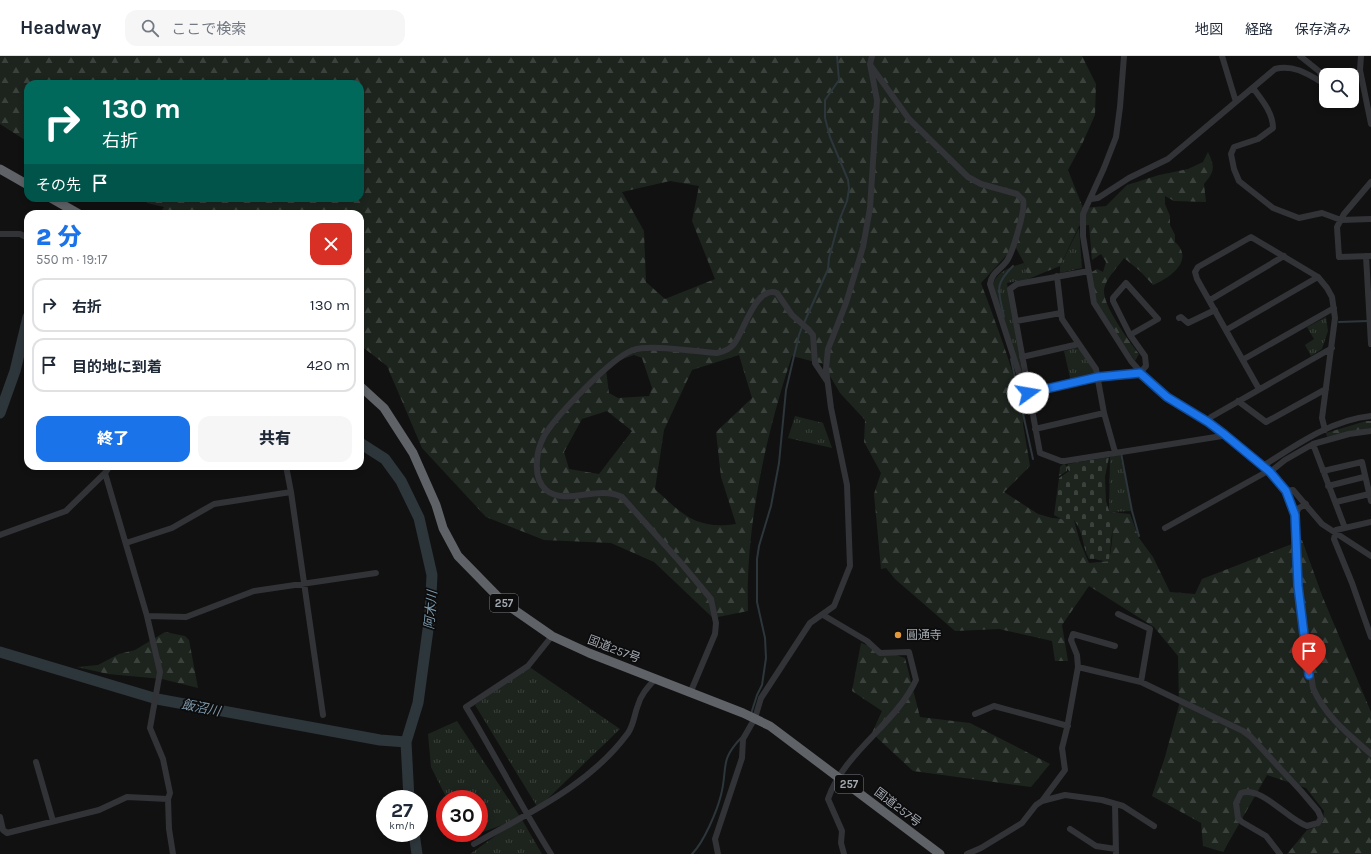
<!DOCTYPE html>
<html lang="ja">
<meta charset="utf-8">
<style>
:root{--surface:#fff;--page:#f6f6f7;--text:#1f2937;--muted:#747a83;--line:#e0e1e3;--accent:#1a73e8}
body{margin:0;font-family:Karla,"Noto Sans JP",sans-serif;background:var(--page);color:var(--text);height:100vh;display:flex;flex-direction:column;font-size:15px;white-space:nowrap}
*{box-sizing:border-box;margin:0}
p{font-size:13px;color:var(--muted)}
.icon{flex:none;width:22px;height:22px;fill:none;stroke:currentColor;stroke-width:2;stroke-linecap:round;stroke-linejoin:round}
.map{position:relative;flex:1;overflow:hidden}
.details{position:absolute;left:24px;top:154px;width:340px;height:260px;display:flex;flex-direction:column;background:var(--surface);border-radius:12px;box-shadow:0 2px 6px #0003}
.details>*{flex:none}
.hud{position:absolute;left:24px;top:24px;width:340px;height:122px;border-radius:12px;box-shadow:0 2px 6px #0003;background:#00695c;color:#fff;overflow:hidden}
.controls{position:absolute;left:1319px;top:12px;display:grid;gap:8px}
.controls a{display:grid;place-items:center;width:40px;height:40px;border-radius:8px;background:var(--surface);box-shadow:0 2px 6px #0003;font-size:20px}
.speed{position:absolute;left:376px;top:734px;display:flex;gap:8px;font-size:20px;font-weight:700;text-align:center}
.speed>*{display:grid;place-content:center;width:52px;height:52px;border-radius:50%;background:var(--surface);box-shadow:0 2px 6px #0003;line-height:1}
.speed small{font-size:10px;font-weight:400}
.speed .limit{border:6px solid #d22;background:#fff;color:#111}
.pin{position:absolute;display:grid;place-items:center;width:34px;height:34px;color:#fff;margin:-41px -17px;border-radius:50% 50% 50% 0;rotate:-45deg;box-shadow:0 0 4px #0007}
.pin .icon{rotate:45deg}
.me{position:absolute;width:44px;margin:-22px;rotate:77deg;stroke-linejoin:round;filter:drop-shadow(0 0 3px #0008)}
.turn{display:flex;align-items:center;gap:14px;height:84px;padding:0 12px;font-size:18px}
.turn .icon{width:52px;height:52px;stroke-width:2.5}
.turn b{display:block;font-size:28px;line-height:34px}
.then{display:flex;align-items:center;height:38px;padding:0 12px;background:#0003;gap:8px;font-size:15px}
.round{display:grid;place-items:center;flex:none;width:42px;height:42px;border-radius:12px;background:var(--page)}
.head{display:flex;align-items:center;justify-content:space-between;height:68px;padding:0 12px}
h1{font-size:24px;font-weight:800;line-height:30px;color:var(--accent)}
.cta{display:flex;gap:8px;margin-top:auto;padding:8px 12px}
.cta a{flex:1;height:46px;border-radius:12px;background:var(--accent);color:#fff;font-size:16px;font-weight:800;line-height:46px;text-align:center}
.cta a+a{background:var(--page);color:var(--text)}
ul{padding:0;list-style:none}
li{display:flex;align-items:center;gap:12px;height:54px;margin:0 8px 6px;padding:0 4px;border:2px solid var(--line);border-radius:12px}
li div{flex:1}
li b{display:block;font-size:15px}
li em{font-style:normal}
header{display:flex;align-items:center;gap:24px;box-sizing:border-box;height:56px;padding:0 20px;background:var(--surface);border-bottom:1px solid var(--line)}
header strong{font-size:19px}
nav{display:flex;gap:22px;margin-inline-start:auto;font-size:14px}
.search{width:280px;height:36px;background:var(--page);display:flex;align-items:center;gap:10px;box-sizing:border-box;padding:0 14px;border-radius:12px;color:var(--muted);font-size:15px}
.map>svg:first-child{display:block}
.grass{fill:url(#grass-tufts)}
.forest{fill:url(#forest-firs);fill-rule:evenodd}
.cemetery{fill:url(#cemetery-stones)}
.lines{fill:none;stroke-linecap:round;stroke-linejoin:round}
.stream{stroke:#2d363b;stroke-width:2}
.river{stroke:#2d363b;stroke-width:11}
.minor{stroke:#323337;stroke-width:6}
.highway{stroke:#5f6267;stroke-width:9}
.route-casing{stroke:#114b97;stroke-width:10}
.route{stroke:#1a73e8;stroke-width:7}
.poi-dot{fill:#e0983b;stroke:#0c0c0d;stroke-width:1.5}
.labels{text-anchor:middle;stroke-width:3.5;stroke-linejoin:round;paint-order:stroke}
.shield{fill:#0c0c0d;stroke:#767a80;stroke-width:1}
.shield-label{font-size:11px;font-weight:bold;fill:#a3a9b1}
.poi-label{font-size:12px;fill:#a3a9b1;stroke:#0c0c0d;text-anchor:start}
.street-label{font-size:12px;fill:#a3a9b1;stroke:#0c0c0d}
.water-label{font-size:13px;font-style:italic;fill:#7d99aa;stroke:#0c0c0d}
</style>
<header>
<strong>Headway</strong>
<div class="search"><svg class="icon" aria-label="search" viewBox="0 0 24 24"><circle cx="10" cy="10" r="6"/><path d="M15 15l6 6"/></svg>ここで検索</div>
<nav><a>地図</a><a>経路</a><a>保存済み</a></nav>
</header>
<div class="map">
<svg width="1371" height="798" viewBox="0 0 1371 798">
<defs>
<pattern id="grass-tufts" width="24" height="20" patternUnits="userSpaceOnUse"><rect width="24" height="20" fill="#1d241e"/><path d="M3 7l-1-3M5 7V3M7 7l1-3M15 17l-1-3M17 17v-4M19 17l1-3" fill="none" stroke="#3b413c"/></pattern>
<pattern id="forest-firs" width="22" height="20" patternUnits="userSpaceOnUse"><rect width="22" height="20" fill="#1d241e"/><path d="M5 1l3.5 6h-7zM16 11l3.5 6h-7z" fill="#3b413c"/></pattern>
<pattern id="cemetery-stones" width="16" height="16" patternUnits="userSpaceOnUse"><rect width="16" height="16" fill="#1d241e"/><path d="M2 7V4a2 2 0 0 1 4 0v3zM10 15v-3a2 2 0 0 1 4 0v3z" fill="#3b413c"/></pattern>
</defs>
<rect width="100%" height="100%" fill="#111112"/>
<!-- grass -->
<path class="grass" d="M1079 172 1082 212 1060 217V210Z
M1024 207 1028 223 1007 227 1023 322 992 230C997 215 1010 211 1024 207Z
M1326 261 1328 275 1322 293 1311 300 1305 289 1314 283 1307 271Z
M1075 292 1080 293 1095 317 1092 321 1071 326 1064 295Z
M795 360 823 367 832 392 788 382Z
M1120 398 1132 455 1109 456 1110 401Z
M528 610 620 673 538 752 475 649Z
M457 665 521 762 542 798H470L519 763 466 782 464 777H479V743H447L431 711 428 678Z"/>
<!-- forest -->
<path class="forest" d="M0 0H1082L1096 28 1095 59 1083 86 1068 114 1083 152 1106 150 1127 129 1159 119 1188 113 1203 106 1208 96C1215 111 1215 115 1204 128L1206 146 1174 145 1165 140V148L1170 160V169L1175 179V186C1195 204 1170 222 1153 229L1140 215 1124 202C1118 211 1106 222 1104 233 1102 249 1129 285 1139 298L1135 305 1097 249 1090 217 1097 213 1103 216 1106 206 1101 198 1092 204 1089 169 1079 170 1060 210 1028 223 1024 207 1015 190 981 227C990 252 1028 349 1023 368L1030 410 1004 436 1038 458 1052 462 1074 464 1080 486 1089 507 1109 505C1112 487 1115 473 1109 456L1130 458 1139 482 1153 501 1170 536 1195 538 1202 523 1302 484 1323 542 1371 656V798H1287L1307 774 1318 770 1323 765 1324 755 1306 732 1267 719 1223 796 1203 790 1201 767 1152 740 1165 701 1179 649 1178 600 1154 571 1089 530 1062 569 1068 605H1055L1052 585 999 573 955 575 895 523 886 512 881 513 874 438 881 417 864 386 865 364 840 337 823 308 792 300C766 378 745 472 748 555L713 562 654 506 611 487 544 484 486 461 422 392 387 310 360 289V158H159L164 151 147 147 145 142H360V28H28V86L0 68ZM670 125 699 130 692 165 715 223 665 243 646 226 644 175 622 136ZM634 299 642 302 652 332 649 340 618 342 609 337 606 314 612 307ZM739 299 752 342 716 376 721 421 736 468C696 474 682 458 655 433L664 374 692 314ZM607 355 632 375 599 418 569 413 564 396 582 363Z
M1366 365H1371V372L1327 381 1326 377Z
M165 576 185 580 189 584 198 632 162 623 108 618 77 611 98 609 119 598 135 594Z
M861 587 905 602 920 661 970 667 1050 708 1031 731 913 715 872 677 882 655 852 635Z"/>
<!-- cemetery -->
<path class="cemetery" d="M1109 401 1105 421 1106 445 1113 467 1109 505C1102 506 1095 502 1089 503 1082 491 1084 476 1074 464H1063L1054 459 1059 422 1069 415 1067 412V415L1059 420 1060 411 1064 407 1067 411 1068 408Z"/>
<g class="lines">
<!-- stream -->
<path class="stream" d="M1004 261C999 235 993 230 1013 210
M1339 266 1368 265
M804 267 828 213 829 202 839 165 847 145 849 133 848 124 830 81 825 62V44L839 24 837 0
M1011 303 1033 403
M1121 397 1132 455 1139 480
M751 658 757 639 762 629 766 602 765 582 757 546V503L759 490 771 450 779 407 786 334 799 279 802 271
M692 798C704 786 717 755 721 739 728 712 719 705 741 682"/>
<!-- river -->
<path class="river" d="M0 357 15 315 28 261
M360 387 385 403 401 425 419 462 432 519 430 559 418 647 406 686 409 743
M0 596 157 643 380 684 406 686
M414 777 417 798"/>
<!-- minor -->
<path class="minor" d="M1124 0 1120 51 1116 81 1104 112 1083 158V180L1094 247 1131 305 1152 329 1167 341 1225 378 1270 416 1286 435 1295 459 1298 530 1313 632C1325 660 1348 678 1371 698
M1222 0 1236 46
M1300 0 1320 16 1323 27
M1361 0 1360 14 1371 68
M871 10 909 63 968 121 981 128 1017 138 1023 144C1026 153 1012 199 1006 206 1000 214 992 216 990 228L1025 336 1098 321 1140 317 1146 310 1145 300 1130 279 1113 245V242L1126 227 1158 263 1130 279
M1253 32C1262 44 1273 57 1273 72L1258 83 1234 91 1231 98 1234 113 1239 125 1273 152 1299 162 1322 157 1341 164 1371 163
M1371 126 1344 158 1337 171 1339 201 1371 200
M1091 143 1098 142 1129 122 1168 103 1275 13C1293 8 1308 18 1323 27
M0 178H20L28 182
M1366 200 1371 288
M1089 215 1017 228 1010 233 1040 397 1061 405H1065L1222 380 1225 378
M1057 220 1062 263 1096 313 1104 357 1115 396
M1210 244 1284 200
M1179 262 1181 261 1188 267 1215 254
M1016 265 1061 257
M1226 274 1318 221
M1022 301 1079 288
M1244 303 1334 252
M1259 333 1197 223 1195 216 1198 211 1251 181 1318 221 1327 232 1332 241 1335 262 1322 362 1325 374
M1238 345 1266 366 1326 333
M1208 366 1211 361 1332 292
M1035 373 1104 357
M1313 388 1349 378 1371 375
M286 410 291 436 323 659
M1263 410C1296 389 1331 364 1371 360
M1323 415 1362 406 1371 445
M1270 416 1285 404 1313 388 1345 472
M105 417 147 560 160 616 150 672 163 703 170 737 168 743 169 773 173 798
M1328 430 1364 421
M1286 435 1293 434 1322 468 1371 500
M1336 446 1369 438
M1295 459 1299 452 1306 448
M1371 466 1336 474 1334 483 1352 527 1371 581
M1165 472 1268 415
M0 479 66 455 105 417 110 410
M126 487 172 472 214 448 291 436
M1118 558 1150 573 1141 626
M823 559 867 585 880 597 909 596 916 624C895 669 844 696 828 743L842 775 841 787 844 798
M147 560 186 561 254 535 376 517
M1078 611 1141 626 1243 675 1251 681 1301 735 1318 755 1321 762 1318 767 1307 770C1287 763 1262 730 1241 737L1236 747 1238 762 1242 766 1266 780 1280 798
M691 635 715 578 716 567 711 543 681 507 622 441C597 429 565 450 546 434 532 422 536 395 544 380 556 360 611 302 633 294 652 288 695 296 717 297 723 296 730 293 734 288 744 275 756 229 777 237L792 259 809 274 813 279 815 307 827 325
M975 658 994 650 1068 670
M36 706 53 765
M1042 745 1065 714 1062 692 1067 672 1078 611 1077 599 1071 584 1073 578 1115 590
M1115 748 1116 798
M0 761 3 774 7 777 99 754 127 741 168 743
M1070 773 1096 790 1116 793
M474 788C529 757 590 729 628 677 634 668 634 659 638 649 641 638 649 630 656 622
M551 798C521 750 495 699 466 651L528 610 552 580
M718 798 715 783 742 702 743 683 755 662 761 642 810 567 834 550 850 510 847 429 831 352 826 313 828 293 846 247 863 191 870 152 877 44 870 8 872 0
M967 798 981 792 1022 767 1036 749 1042 745 1065 739 1102 744 1123 750 1154 770"/>
<!-- highway -->
<path class="highway" d="M0 113 28 129
M51 142 79 158
M360 330 384 352 413 397 436 449 443 472 458 500 503 546 552 580 589 597 743 657 770 670 940 798"/>
</g>
<g class="lines">
<defs>
<path id="route" d="M1028 337 1098 321 1140 317 1167 341 1208 366 1224 378 1270 416 1286 435 1295 459 1298 530 1309 619"/>
</defs>
<!-- route casing -->
<use href="#route" class="route-casing"/>
<!-- route -->
<use href="#route" class="route"/>
</g>
<!-- markers -->
<circle class="poi-dot" cx="898" cy="579" r="4"/>
<g class="labels">
<!-- shield labels -->
<g class="shield">
<rect x="490" y="538" width="28" height="18" rx="3"/>
<rect x="835" y="719" width="28" height="18" rx="3"/>
</g>
<g class="shield-label">
<text x="504" y="551">257</text>
<text x="849" y="732">257</text>
</g>
<!-- poi labels -->
<g class="poi-label">
<text x="906" y="583">圓通寺</text>
</g>
<!-- street labels -->
<g class="street-label">
<text transform="translate(614 593) rotate(21)" y="4">国道257号</text>
<text transform="translate(898 751) rotate(37)" y="4">国道257号</text>
</g>
<!-- water labels -->
<g class="water-label">
<text transform="translate(430 554) rotate(-85)" y="5">阿木川</text>
<text transform="translate(201 651) rotate(11)" y="5">飯沼川</text>
</g>
</g>
</svg>
<div class="controls">
<a><svg class="icon" aria-label="search" viewBox="0 0 24 24"><circle cx="10" cy="10" r="6"/><path d="M15 15l6 6"/></svg></a>
</div>
<div class="speed"><div>27<small>km/h</small></div><div class="limit">30</div></div>
<div class="pin" style="left:1309px;top:619px;background:#d93025"><svg class="icon" aria-label="arrive" viewBox="0 0 24 24"><path d="M6 21V4h12l-3 4 3 4H6"/></svg></div>
<svg class="me" style="left:1028px;top:337px" viewBox="-20 -20 40 40"><circle r="19" fill="#fff"/><path d="M0-13L10 11 0 6-10 11z" fill="#1a73e8"/></svg>
<div class="hud">
<div class="turn"><svg class="icon" aria-label="right" viewBox="0 0 24 24"><path d="M7 20v-9h11M14 6l5 5-5 5"/></svg><div><b>130 m</b>右折</div></div>
<div class="then">その先<svg class="icon" aria-label="arrive" viewBox="0 0 24 24"><path d="M6 21V4h12l-3 4 3 4H6"/></svg></div>
</div>
<section class="details">
<div class="head"><div><h1>2 分</h1><p>550 m · 19:17</p></div><a class="round" style="background:#d93025;color:#fff"><svg class="icon" aria-label="close" viewBox="0 0 24 24"><path d="M6 6l12 12M18 6L6 18"/></svg></a></div>
<ul>
<li><svg class="icon" aria-label="right" viewBox="0 0 24 24"><path d="M7 20v-9h11M14 6l5 5-5 5"/></svg><div><b>右折</b></div><em>130 m</em></li>
<li><svg class="icon" aria-label="arrive" viewBox="0 0 24 24"><path d="M6 21V4h12l-3 4 3 4H6"/></svg><div><b>目的地に到着</b></div><em>420 m</em></li>
</ul>
<div class="cta"><a>終了</a><a>共有</a></div>
</section>
</div>
